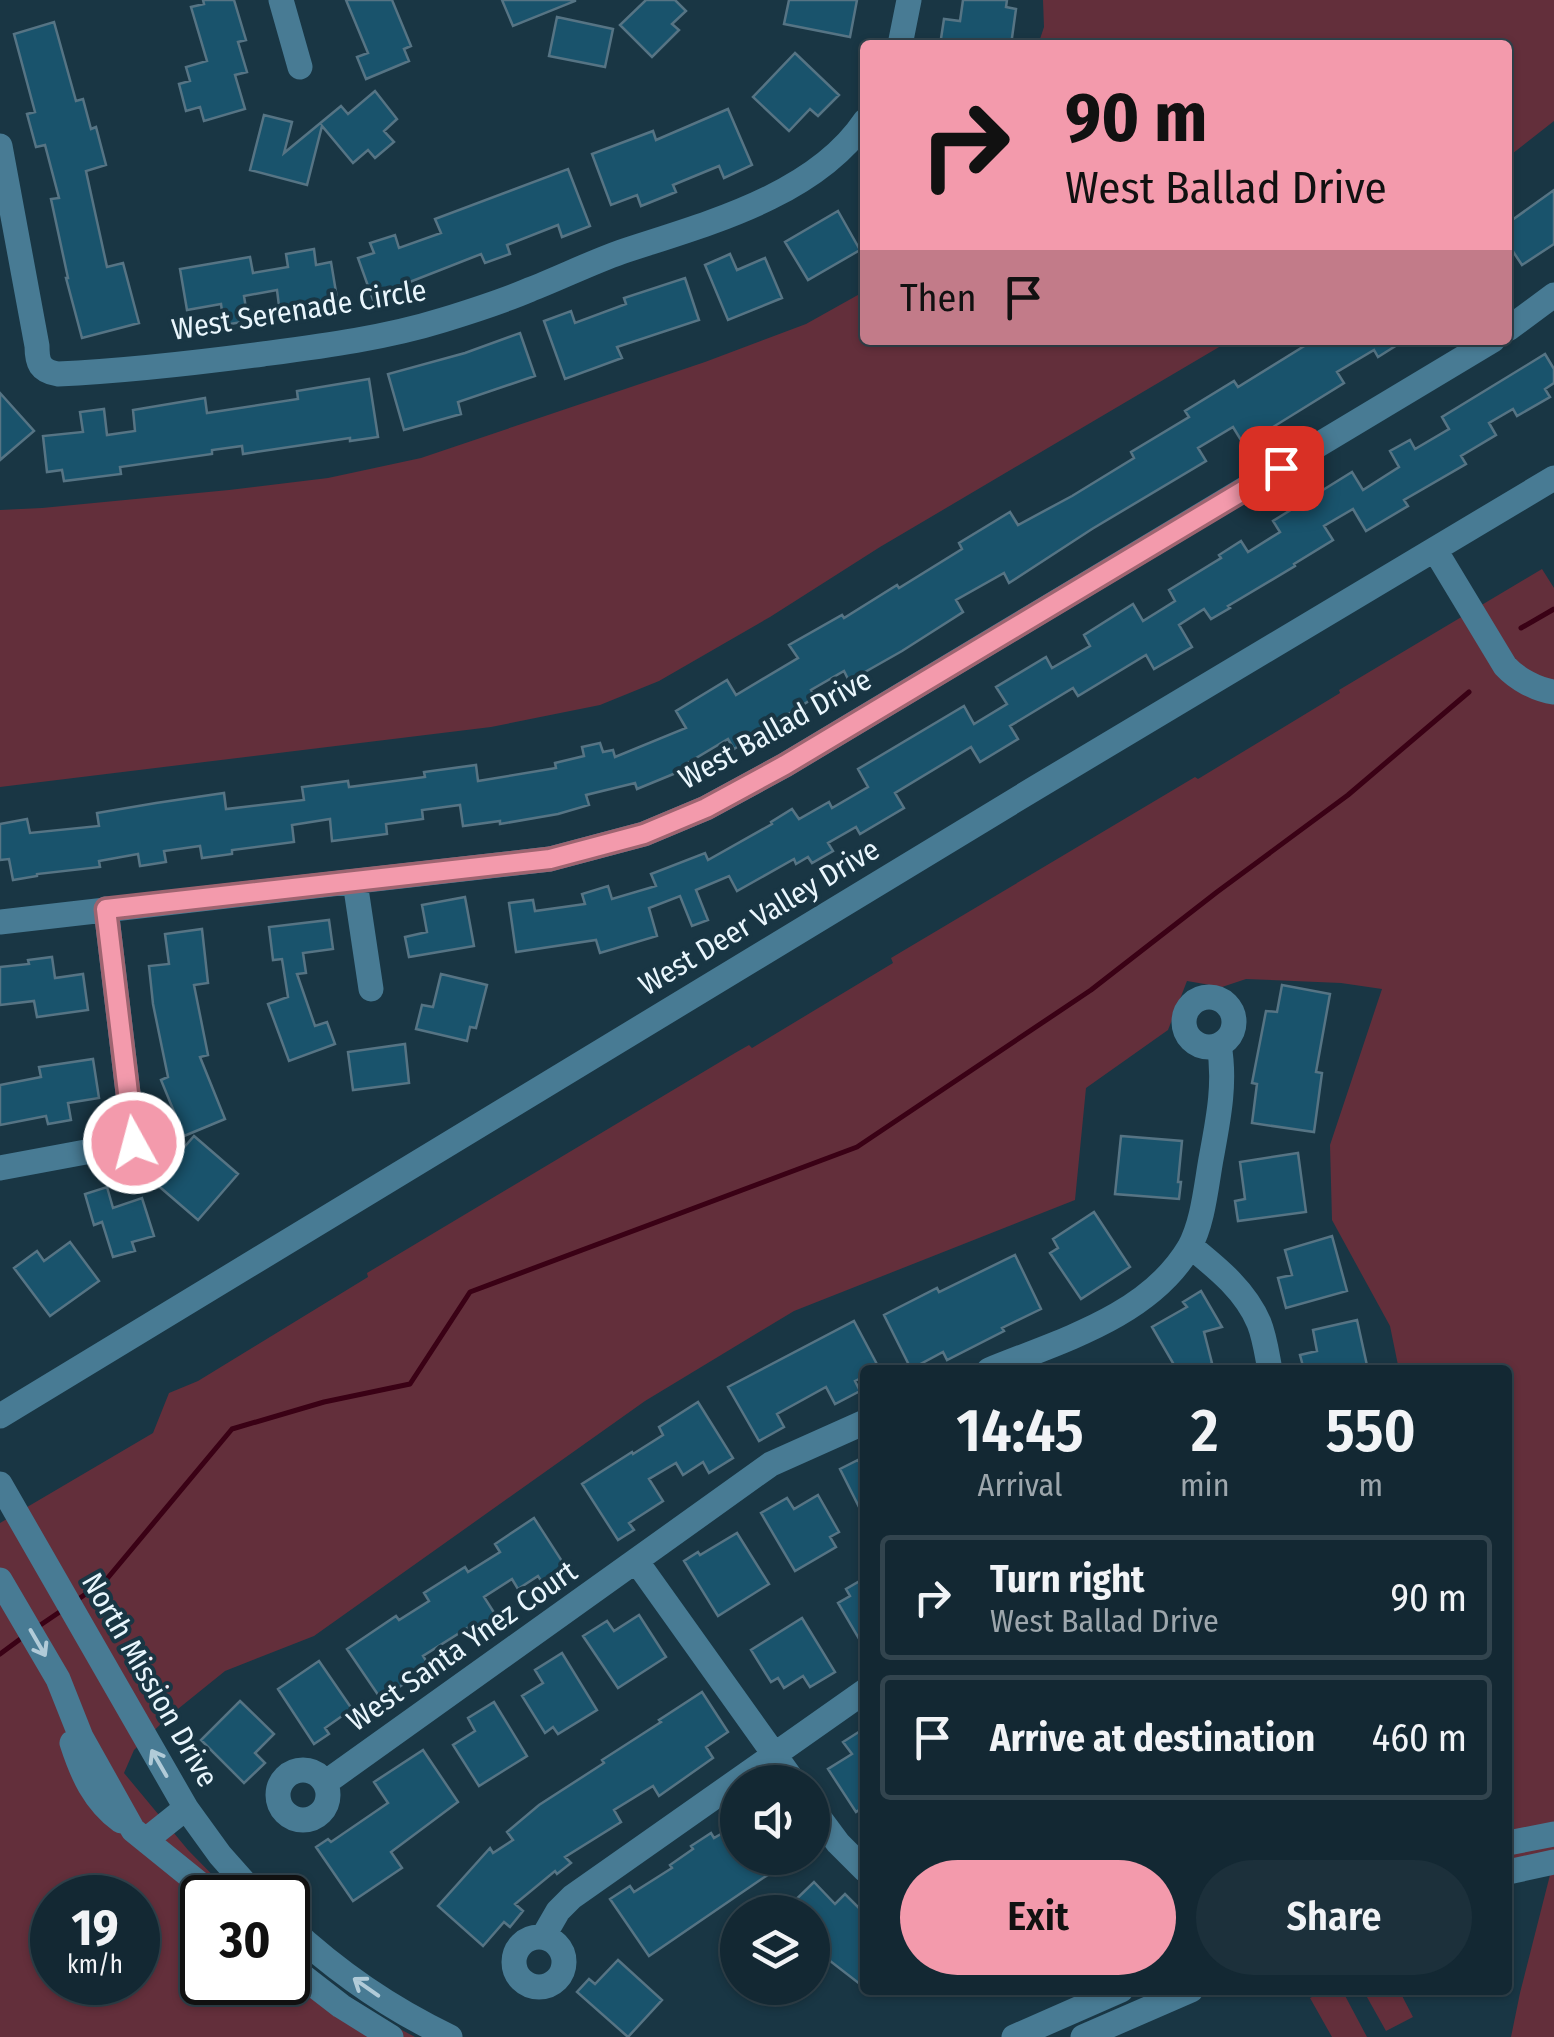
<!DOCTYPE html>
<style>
:root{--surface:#132833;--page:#1c303b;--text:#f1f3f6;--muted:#9da6ac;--line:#32444e;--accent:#f39aac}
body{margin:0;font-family:"Fira Sans Condensed",sans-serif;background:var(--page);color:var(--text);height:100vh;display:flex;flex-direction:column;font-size:38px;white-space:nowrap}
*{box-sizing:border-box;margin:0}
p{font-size:32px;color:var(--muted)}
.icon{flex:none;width:55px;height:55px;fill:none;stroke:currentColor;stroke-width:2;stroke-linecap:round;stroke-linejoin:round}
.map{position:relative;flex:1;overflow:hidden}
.side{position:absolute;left:860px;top:1365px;width:652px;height:630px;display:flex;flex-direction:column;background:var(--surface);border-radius:10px;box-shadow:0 2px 8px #0004,0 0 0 2px var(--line)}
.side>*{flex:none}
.banner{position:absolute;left:860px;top:40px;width:652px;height:305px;border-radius:10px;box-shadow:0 2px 8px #0004,0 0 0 2px var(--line);background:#f39aac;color:#111;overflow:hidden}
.buttons{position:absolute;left:720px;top:1765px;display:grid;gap:20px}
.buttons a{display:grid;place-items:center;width:110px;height:110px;border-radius:50%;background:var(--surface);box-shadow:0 2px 8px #0004,0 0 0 2px var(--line);font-size:50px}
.speed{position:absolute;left:30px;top:1875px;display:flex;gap:20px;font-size:50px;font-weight:700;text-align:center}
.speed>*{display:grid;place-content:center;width:130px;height:130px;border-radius:50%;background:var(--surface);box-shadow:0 2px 8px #0004,0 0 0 2px var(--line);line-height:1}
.speed small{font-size:25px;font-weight:400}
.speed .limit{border:5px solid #111;border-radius:15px;background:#fff;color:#111}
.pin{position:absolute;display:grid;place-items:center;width:85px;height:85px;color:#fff;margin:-42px;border-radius:20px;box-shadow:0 5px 15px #0006}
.me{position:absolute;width:110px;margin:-55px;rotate:353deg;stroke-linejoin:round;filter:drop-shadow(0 0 8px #0008)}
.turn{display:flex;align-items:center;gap:35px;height:210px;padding:0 40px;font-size:45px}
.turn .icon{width:130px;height:130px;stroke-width:2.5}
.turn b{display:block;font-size:70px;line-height:85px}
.then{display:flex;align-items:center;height:95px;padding:0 40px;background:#0003;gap:20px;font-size:38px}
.eta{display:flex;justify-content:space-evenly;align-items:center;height:170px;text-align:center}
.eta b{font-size:60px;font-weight:600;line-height:70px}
.cta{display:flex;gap:20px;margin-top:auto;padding:20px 40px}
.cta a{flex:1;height:115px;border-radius:60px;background:var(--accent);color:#111;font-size:40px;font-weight:600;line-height:115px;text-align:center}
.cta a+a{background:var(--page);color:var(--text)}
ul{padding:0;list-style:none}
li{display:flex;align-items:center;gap:30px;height:125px;margin:0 20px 15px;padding:0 20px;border:5px solid var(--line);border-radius:10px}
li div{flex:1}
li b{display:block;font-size:38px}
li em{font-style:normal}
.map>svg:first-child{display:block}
.green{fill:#632f3b;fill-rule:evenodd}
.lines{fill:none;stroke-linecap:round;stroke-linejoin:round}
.stream{stroke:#3a0115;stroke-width:5}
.building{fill:#19536c;stroke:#567484;stroke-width:2.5}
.minor{stroke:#487b94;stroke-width:25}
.oneway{stroke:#b1cbd8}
.route-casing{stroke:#9e6470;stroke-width:25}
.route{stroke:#f39aac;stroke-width:18}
.labels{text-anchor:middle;stroke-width:8;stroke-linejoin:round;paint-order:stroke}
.street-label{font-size:30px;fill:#e9f6fd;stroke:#193644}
</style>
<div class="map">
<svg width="1554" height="2037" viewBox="0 0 1554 2037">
<rect width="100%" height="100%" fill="#193644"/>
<!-- green -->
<path class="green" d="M1043 0H1554V121L1508 157V45H1038L1044 27Z
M865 291V340H1231L880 547 770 617 659 681 600 705 491 727 0 787V510L42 508 229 490 328 478 421 458 705 362 806 324Z
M1542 569 1554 588V2037H1511L1520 1993 1551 1871 1516 1878 1508 1843V1370H1399L1390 1326 1332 1220 1330 1145 1382 989 1341 983 1246 979 1222 987 1187 981 1168 1030 1086 1088 1075 1200 794 1311 645 1401 314 1636 225 1671 168 1717 134 1750 124 1773 188 1850 234 1897 202 1898V1982H288V1949L366 2011 415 2037H0V1523L153 1433 169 1393 198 1381 368 1277 367 1273 735 1053 749 1045 752 1048 893 963 891 958 1195 777 1198 779 1340 693 1339 690ZM52 1898H138V1982H52Z
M1325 1990H1342L1367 2037H1332L1310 1998Z
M1363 1990H1399L1413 2017 1386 2031Z"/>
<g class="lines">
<!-- stream -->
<path class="stream" d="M1521 628 1554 609
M77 1600 106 1580 232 1429 324 1402 410 1384 470 1292 857 1147 1091 990 1217 892 1348 795 1469 692
M36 1628 64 1609
M0 1654 23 1637"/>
</g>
<!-- building -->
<path class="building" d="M203 0H234L246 40 238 42 247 72 235 75 245 109 204 121 200 107 186 111 179 84 190 81 186 67 207 61 191 7 204 4Z
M346 0H392L411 46 404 49 409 61 366 79 357 57 368 53Z
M502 0H575V1L513 26Z
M646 0H675L686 11 672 24 679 30 652 57 620 25Z
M789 0H857L850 37 784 24Z
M963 0H1007L1006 7 1016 9 1011 45H940L944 19 960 21Z
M557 17 613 29 605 67 549 56Z
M54 22 76 101 83 99 91 129 96 127 106 165 86 171 107 267 123 263 139 323 82 338 66 278H68L51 199 59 198 45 145 36 147 27 114 35 112 14 34Z
M795 53 839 95 818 116 810 109 789 131 753 97Z
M375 91 397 119 384 131 394 142 375 158 368 150 353 163 322 126 307 185 250 170 264 115 292 122 284 153 341 106 348 114Z
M728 109 752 165 724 178 719 166 673 185 676 192 641 206 637 195 611 205 592 154 653 131 656 140Z
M568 169 590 226 562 237 558 225 507 245 510 254 485 263 481 254 402 285 404 290 373 300 358 258 374 253 370 243 395 235 399 248 441 233 435 219Z
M1554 190V244L1522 265 1508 244V223Z
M838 211 860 250 808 280 785 242Z
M314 249 316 265 331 262 337 298 298 305 299 311 280 314 277 290 244 296 248 321 224 325 221 304 187 310 180 269 250 257 253 273 288 267 286 254Z
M730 254 737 270 765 258 782 298 728 320 705 265Z
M685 278 699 320 617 347 622 358 565 379 544 321 571 311 575 323 626 304 624 298Z
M520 333 535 376 458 402 461 414 404 430 388 374 465 353Z
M1314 340H1405L1378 357 1374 350 1337 372 1344 383 1244 445 1233 427 1198 448 1206 461 1092 529 1009 583 1004 573 956 600 963 612 902 651 849 681 844 671 811 690 815 697 734 749 728 739 686 764 688 768 637 789 635 783 586 795 589 805 558 814 500 824V821L463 826 460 805 422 810 423 819 386 824 387 834 332 841 330 819 292 825 294 842 232 850V854L202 858 200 846 164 851 166 862 140 866 138 854 99 861 100 867 37 874V876L13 880 9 859 0 860V824L27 819 30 833 99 826 97 813 156 803 224 793 226 809 304 800 302 787 348 781 349 787 425 777 424 772 476 765 478 781 556 768 555 763 584 756 582 747 600 743 603 752 613 750 615 757 686 728 676 711 727 680 736 695 798 658 789 645 842 615 844 618 897 585 899 588 962 549 959 543 1010 512 1018 525 1072 496 1134 458 1131 452 1189 417 1185 411 1234 381 1238 387Z
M1545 354 1554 369V383L1545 389 1550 397 1517 416 1513 409 1489 423 1496 435 1461 456 1466 464 1404 500 1408 506 1366 531 1353 509 1324 526 1333 540 1294 564 1295 566 1228 606 1230 608 1211 619 1204 609 1179 625 1192 647 1154 669 1146 655 1078 696 1073 688 1010 726 1018 739 980 762 971 747 895 793 904 808 860 834 856 827 828 843 833 851 812 863 808 857 796 864 794 859 737 891 729 876 696 890 708 920 692 926 680 896 649 908 657 936 600 953 596 940 516 952 509 903 533 900 535 911 585 904 582 894 608 886 612 899 656 886 651 874 705 853 708 860 772 824 771 822 792 809 799 819 829 802 832 808 868 787 858 769 964 706 974 724 1007 704 996 687 1046 657 1052 668 1090 646 1084 635 1133 604 1143 621 1175 601 1169 590 1221 558 1219 555 1241 541 1248 552 1280 532 1273 521 1352 472 1363 490 1399 467 1390 451 1410 440 1415 449 1449 429 1442 417Z
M369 379 378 437 350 441V438L243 454 242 446 212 450V454L120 467 121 474 64 481 62 470 47 472 43 436 83 432 80 412 104 409 107 435 135 431 133 410 205 398 207 413 298 399 297 391Z
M0 393 34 431 0 460Z
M465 897 474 946 409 957 405 937 427 932 422 905Z
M329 920 333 949 303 953 306 973 297 974 315 1026 327 1022 335 1044 289 1061 268 1004 288 997 282 959 273 960 269 927Z
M202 929 208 983 194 985 208 1055 200 1057 225 1119 184 1136 161 1080 168 1077 153 1004 149 966 169 964 165 934Z
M52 957 55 978 83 974 88 1010 37 1017 34 1001 0 1005V967L29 964 28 960Z
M441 974 487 985 476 1028 470 1027 467 1041 416 1029 422 1005 433 1007Z
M1282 985 1330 994 1316 1072 1322 1073 1314 1132 1252 1123 1257 1084 1252 1083 1266 1011 1277 1012Z
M405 1044 409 1083 353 1090 348 1052Z
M93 1059 99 1098 68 1103 71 1120 48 1124 46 1116 0 1125V1085L41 1077 39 1067Z
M194 1136 238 1174 198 1220 154 1182Z
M1121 1136 1182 1141 1178 1182H1181L1179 1199 1115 1194Z
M1298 1153 1306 1212 1238 1221 1235 1201 1245 1199 1240 1162Z
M107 1187 113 1208 142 1198 154 1236 132 1242 135 1251 113 1257 102 1222 94 1225 85 1194Z
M1094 1212 1130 1267 1081 1299 1050 1253 1058 1248 1053 1239Z
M1332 1236 1347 1291 1286 1308 1278 1278 1292 1275 1285 1250Z
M70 1242 99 1281 50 1316 14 1268 37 1251 44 1261Z
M1015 1255 1041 1309 1002 1328 1004 1331 947 1360 943 1352 911 1369 884 1315 937 1288 939 1292Z
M1201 1291 1222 1327 1204 1332 1212 1363 1199 1370H1177L1152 1327 1187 1307 1183 1302Z
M1357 1320 1368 1370H1304L1300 1355 1317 1351 1313 1330Z
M854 1321 880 1370H865V1376L855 1381 860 1391 835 1404 826 1387 777 1414 784 1427 759 1441 728 1387Z
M698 1402 733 1458 709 1473 703 1462 683 1475 676 1463 649 1479 663 1501 629 1523 634 1530 618 1540 582 1484 632 1452 633 1454 663 1435 659 1427Z
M858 1460 865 1474V1519L840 1469Z
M818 1495 839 1532 830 1537 836 1547 795 1571 761 1513 787 1498 794 1509Z
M534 1518 569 1572 549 1584 548 1582 544 1585 538 1576 518 1589 512 1579 484 1597 500 1622 476 1638 469 1627 423 1656 430 1667 396 1689 400 1695 385 1705 347 1649 396 1616 399 1620 429 1601 424 1593 465 1567 468 1572 500 1552 495 1544Z
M737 1533 769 1584 718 1616 684 1561 698 1552 700 1555Z
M865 1578V1649L838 1603 850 1596 846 1589Z
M639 1615 666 1657 618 1688 583 1636 607 1621 614 1631Z
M802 1618 835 1672 810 1687 803 1676 784 1688 778 1678 771 1682 751 1650Z
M562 1653 597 1710 558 1734 553 1727 545 1733 522 1696 543 1683 535 1670Z
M319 1661 352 1709 325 1728 329 1734 314 1744 278 1689Z
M702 1692 728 1732 706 1747 713 1758 659 1796 653 1786 614 1810 621 1822 565 1857 571 1863 557 1874 555 1871 515 1904 523 1911 510 1927 504 1922 483 1946 438 1906 490 1848 493 1853 513 1840 507 1832 539 1805 604 1763 602 1760 661 1722 659 1720Z
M240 1701 274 1734 255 1753 265 1763 244 1783 201 1740Z
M494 1702 527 1756 479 1786 453 1745 475 1731 468 1718Z
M865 1728V1806L856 1812 828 1769 852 1754 843 1742Z
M423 1750 458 1802 391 1852 402 1868 353 1901 316 1847 328 1839 331 1842 388 1803 374 1782Z
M738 1824V1858H797L763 1878 649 1956 610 1899 630 1886 634 1892 672 1868 670 1865 693 1849 691 1846 711 1833 714 1838Z
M814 1882 835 1904 845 1894 865 1914V1988L812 1947V1912H783Z
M618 1960 662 2000 628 2037 577 1992 589 1979 595 1984Z"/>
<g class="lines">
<!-- minor -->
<path class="minor" d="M281 0 300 67
M900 45 909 0
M0 146 37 346C37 363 40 371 58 374 127 371 195 363 263 354 323 346 385 338 443 320 472 311 501 302 529 290 560 278 590 263 621 252 702 225 814 197 865 121
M1508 329 1554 295
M1435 550 1505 666C1517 679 1537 690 1554 692
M355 882 371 989
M0 922 550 859 644 834 706 808 785 765 1493 340
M1184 1022a25 25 0 1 1 50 0a25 25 0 1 1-50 0Z
M0 1168 134 1143 106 909
M1190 1246C1217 1268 1245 1290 1259 1323 1265 1338 1267 1355 1270 1370
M989 1370C1059 1341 1148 1317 1189 1248 1203 1223 1206 1187 1211 1159 1218 1121 1226 1083 1219 1045
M0 1416 1037 787 1554 478
M0 1484 186 1808 220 1855 258 1898
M637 1562 794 1782
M0 1580 58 1679 81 1737 133 1830 217 1898
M72 1743C82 1774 94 1801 121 1821
M278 1795a25 25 0 1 1 50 0a25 25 0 1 1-50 0Z
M325 1783 771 1464 865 1422
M812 1808 838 1843 865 1870
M146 1840 186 1808
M1508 1843 1554 1834
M1508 1872 1554 1862
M288 1926C335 1970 391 2009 450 2037
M514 1962a25 25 0 1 1 50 0a25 25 0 1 1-50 0Z
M543 1937 558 1911 572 1897 865 1691
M288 1965 341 2006 391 2037
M1014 2037 1121 1990
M1083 2037 1191 1990"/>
</g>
<!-- one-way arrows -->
<defs><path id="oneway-shaft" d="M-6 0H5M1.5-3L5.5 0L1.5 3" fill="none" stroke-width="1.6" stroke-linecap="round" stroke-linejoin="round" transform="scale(2.5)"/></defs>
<g class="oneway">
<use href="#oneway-shaft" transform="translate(38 1643) rotate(60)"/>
<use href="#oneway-shaft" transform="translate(159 1763) rotate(-120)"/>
<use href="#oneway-shaft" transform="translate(366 1987) rotate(-145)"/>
</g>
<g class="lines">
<defs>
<path id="route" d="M134 1143 106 909 550 859 644 834 706 808 785 765 1281 468"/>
</defs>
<!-- route casing -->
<use href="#route" class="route-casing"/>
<!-- route -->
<use href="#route" class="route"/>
</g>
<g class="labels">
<!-- street labels -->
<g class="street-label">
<text transform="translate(299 310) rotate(-9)" y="10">West Serenade Circle</text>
<text transform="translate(775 729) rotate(-29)" y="10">West Ballad Drive</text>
<text transform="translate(759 917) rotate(-31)" y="10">West Deer Valley Drive</text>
<text transform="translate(462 1646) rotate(-35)" y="10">West Santa Ynez Court</text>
<text transform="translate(150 1680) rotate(60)" y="10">North Mission Drive</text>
</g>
</g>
</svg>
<div class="buttons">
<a><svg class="icon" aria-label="sound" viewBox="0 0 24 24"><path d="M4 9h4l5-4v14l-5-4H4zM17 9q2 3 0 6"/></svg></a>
<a><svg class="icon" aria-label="layers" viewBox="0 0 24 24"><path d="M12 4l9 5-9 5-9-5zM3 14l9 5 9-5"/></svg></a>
</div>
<div class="speed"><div>19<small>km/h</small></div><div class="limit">30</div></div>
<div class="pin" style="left:1281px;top:468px;background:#d93025"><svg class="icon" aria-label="arrive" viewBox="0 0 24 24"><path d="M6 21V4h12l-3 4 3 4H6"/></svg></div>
<svg class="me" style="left:134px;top:1143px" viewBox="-20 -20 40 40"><circle r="17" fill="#f39aac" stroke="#fff" stroke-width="3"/><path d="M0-11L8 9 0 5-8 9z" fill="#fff"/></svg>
<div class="banner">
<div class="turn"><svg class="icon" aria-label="right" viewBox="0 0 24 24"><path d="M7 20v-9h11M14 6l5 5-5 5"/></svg><div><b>90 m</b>West Ballad Drive</div></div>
<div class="then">Then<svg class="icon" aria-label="arrive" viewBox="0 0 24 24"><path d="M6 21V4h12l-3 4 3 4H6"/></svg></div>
</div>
<section class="side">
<div class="eta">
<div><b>14:45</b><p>Arrival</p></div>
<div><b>2</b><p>min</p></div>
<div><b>550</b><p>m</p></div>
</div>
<ul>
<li><svg class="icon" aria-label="right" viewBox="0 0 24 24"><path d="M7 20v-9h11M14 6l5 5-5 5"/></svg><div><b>Turn right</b><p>West Ballad Drive</p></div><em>90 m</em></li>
<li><svg class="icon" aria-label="arrive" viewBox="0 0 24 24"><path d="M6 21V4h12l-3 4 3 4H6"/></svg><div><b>Arrive at destination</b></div><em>460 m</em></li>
</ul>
<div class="cta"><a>Exit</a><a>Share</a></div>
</section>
</div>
